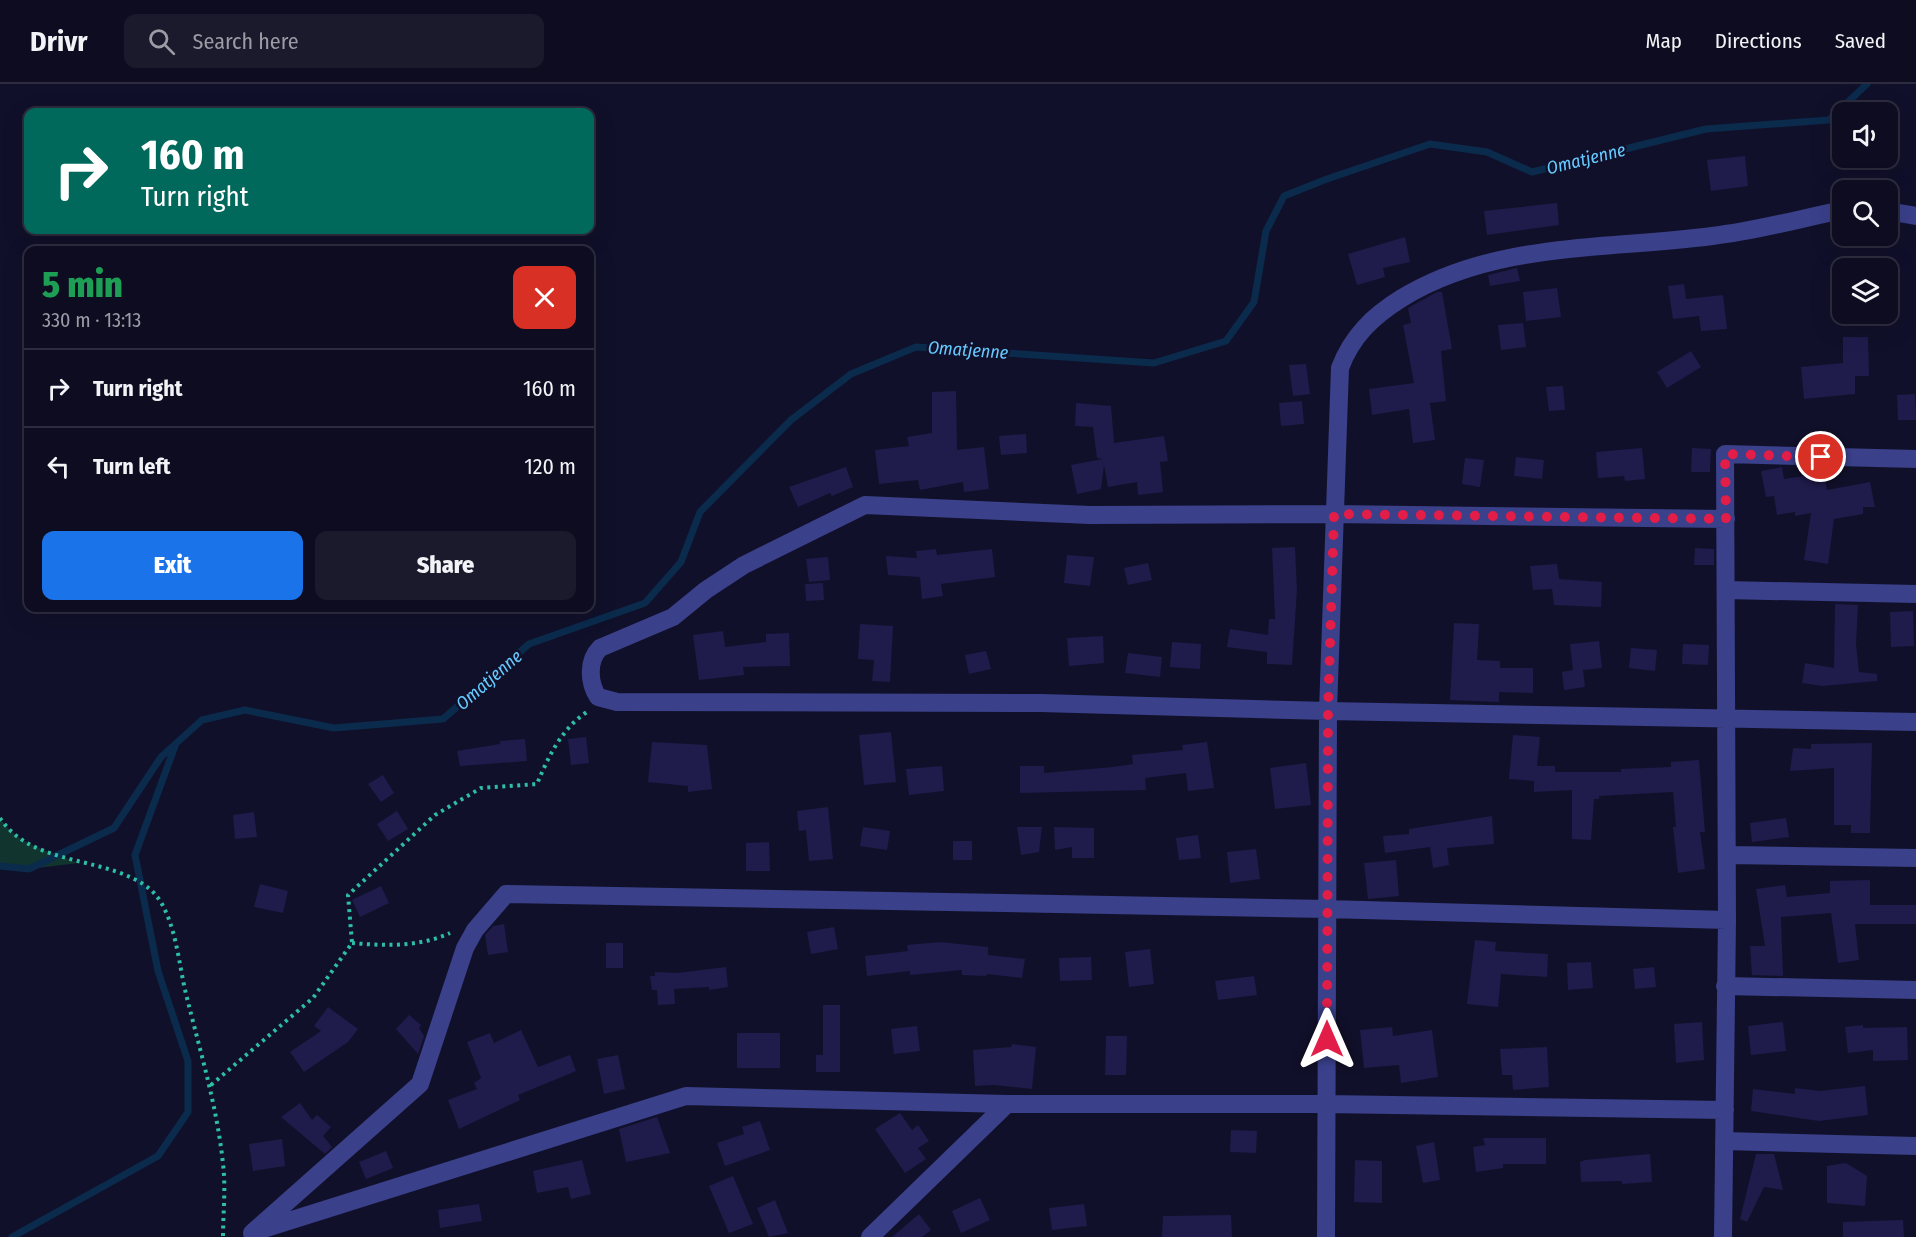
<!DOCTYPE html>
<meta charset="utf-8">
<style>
:root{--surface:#0d0c20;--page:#1b1a2d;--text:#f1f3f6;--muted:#9a9ba5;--line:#2d2c3e;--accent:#1a73e8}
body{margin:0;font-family:"Fira Sans Condensed",sans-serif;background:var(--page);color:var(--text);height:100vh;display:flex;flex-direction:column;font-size:22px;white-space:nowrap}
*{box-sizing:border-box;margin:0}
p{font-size:20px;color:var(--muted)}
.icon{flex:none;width:33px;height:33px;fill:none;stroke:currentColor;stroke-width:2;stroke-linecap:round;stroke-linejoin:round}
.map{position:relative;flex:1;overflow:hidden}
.sheet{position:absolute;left:24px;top:162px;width:570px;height:366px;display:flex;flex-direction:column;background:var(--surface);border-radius:12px;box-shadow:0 6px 24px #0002,0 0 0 2px var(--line)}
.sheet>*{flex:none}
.banner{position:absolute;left:24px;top:24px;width:570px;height:126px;border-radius:12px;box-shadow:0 6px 24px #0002,0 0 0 2px var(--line);background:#00695c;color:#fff;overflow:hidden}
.tools{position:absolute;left:1832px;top:18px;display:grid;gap:12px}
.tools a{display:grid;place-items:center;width:66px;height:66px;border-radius:12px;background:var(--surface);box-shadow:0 6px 24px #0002,0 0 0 2px var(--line);font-size:30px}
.pin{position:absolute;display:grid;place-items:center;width:51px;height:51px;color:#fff;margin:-26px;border:3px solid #fff;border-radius:50%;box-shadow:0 2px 6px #0007}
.me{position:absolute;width:66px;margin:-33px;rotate:0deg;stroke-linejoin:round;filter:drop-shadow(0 0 4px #0008)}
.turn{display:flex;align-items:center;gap:21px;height:126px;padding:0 18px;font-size:27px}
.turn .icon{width:78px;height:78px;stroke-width:2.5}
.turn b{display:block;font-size:42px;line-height:51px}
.round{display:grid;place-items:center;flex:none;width:63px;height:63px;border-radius:12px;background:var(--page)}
.headline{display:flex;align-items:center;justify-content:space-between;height:102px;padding:0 18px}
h1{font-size:36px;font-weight:800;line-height:45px;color:#1e9e55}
.cta{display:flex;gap:12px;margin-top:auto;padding:12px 18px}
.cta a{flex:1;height:69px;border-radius:12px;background:var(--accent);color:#fff;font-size:24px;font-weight:800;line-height:69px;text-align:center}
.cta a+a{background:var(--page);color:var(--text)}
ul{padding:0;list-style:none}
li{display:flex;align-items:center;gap:18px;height:78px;padding:0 18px;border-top:2px solid var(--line)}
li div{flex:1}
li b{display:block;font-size:22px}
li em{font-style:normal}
header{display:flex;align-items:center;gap:36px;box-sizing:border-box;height:84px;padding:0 30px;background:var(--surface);border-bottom:2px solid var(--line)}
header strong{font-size:28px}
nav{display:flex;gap:33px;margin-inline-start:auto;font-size:21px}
.search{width:420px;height:54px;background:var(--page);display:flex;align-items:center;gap:15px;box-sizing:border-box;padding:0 21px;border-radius:12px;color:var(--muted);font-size:22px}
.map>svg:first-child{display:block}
.green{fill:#12342f}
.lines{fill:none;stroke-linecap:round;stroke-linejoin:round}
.stream{stroke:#0b2b4d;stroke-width:7}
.building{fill:#1f1b4b}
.path{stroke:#2dbea4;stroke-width:4;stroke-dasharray:3 4.5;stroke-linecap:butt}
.minor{stroke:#3a408a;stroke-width:18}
.route{stroke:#e11d48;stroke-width:10;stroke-dasharray:0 18}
.labels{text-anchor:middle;stroke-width:5;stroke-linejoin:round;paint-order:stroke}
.water-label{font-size:18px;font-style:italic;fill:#66caff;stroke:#11102a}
</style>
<header>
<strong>Drivr</strong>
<div class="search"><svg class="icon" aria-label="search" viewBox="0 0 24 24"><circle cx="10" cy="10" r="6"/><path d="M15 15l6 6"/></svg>Search here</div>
<nav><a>Map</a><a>Directions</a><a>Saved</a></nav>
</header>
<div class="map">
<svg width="1916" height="1153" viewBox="0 0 1916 1153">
<rect width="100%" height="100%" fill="#11102a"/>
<!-- green -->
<path class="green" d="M0 734C19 763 50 766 78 779L29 785 0 782Z"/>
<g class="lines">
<!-- stream -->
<path class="stream" d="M0 782 29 785 114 744 161 673 202 636 245 626 334 644 443 635 529 560 645 519 681 478 700 428 791 336 851 290 916 263 1154 279 1226 257 1254 218 1266 147 1284 112 1327 95 1430 60 1487 68 1532 88 1706 45 1829 36 1867 0
M12 1153 158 1072 188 1028V977L158 887 135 771 175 662"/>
</g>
<!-- building -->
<path class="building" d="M1745 72 1748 102 1711 107 1707 76Z
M1557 119 1559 141 1487 151 1484 127Z
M1405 153 1410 178 1383 184 1385 193 1357 201 1348 170Z
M1517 184 1520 197 1490 202 1488 191Z
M1684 200 1686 215 1723 211 1727 245 1701 247 1699 232 1673 235 1668 202Z
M1557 204 1561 233 1526 237 1523 208Z
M1437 208H1442L1452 265 1441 267 1446 317 1430 319 1435 356 1413 359 1409 325 1372 331 1369 305 1414 299 1403 241 1411 239 1408 224Z
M1523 239 1526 263 1501 266 1498 241Z
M1843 253H1868L1869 292H1855V310L1804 315 1801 283 1843 279Z
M1691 267 1701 283 1667 304 1657 288Z
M1306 280 1310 310 1293 312 1289 281Z
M1563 302 1565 326 1549 327 1546 303Z
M956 307 957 366 984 363 989 405 964 408 963 398 920 406 918 396 879 400 875 366 909 362 907 353 932 349V308Z
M1915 310 1916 336H1898L1897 311Z
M1302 317 1304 340 1281 342 1279 319Z
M1076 319 1111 322 1114 359 1164 352 1168 377 1160 378 1163 408 1138 411 1137 398 1108 403 1104 381 1101 405 1077 410 1071 381 1103 375 1097 374 1093 343 1075 342Z
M1026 350 1027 369 1001 371 999 352Z
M1642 364 1645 395 1625 397 1624 392 1598 394 1596 368Z
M1692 364 1711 365 1710 388H1691Z
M1516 373 1544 376 1542 395 1514 392Z
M1465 374 1484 376 1480 403 1462 400Z
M846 383 853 403 832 412 830 409 798 423 789 403Z
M1782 383 1784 395 1824 389 1827 406 1870 398 1875 423H1863V430L1834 435 1828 480 1804 476 1811 429 1795 432V428L1777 431 1774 412 1766 413 1761 387Z
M1295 463 1297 506 1292 581 1267 580V568L1227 563 1230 545 1268 551 1269 535H1275L1272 464Z
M1695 464 1714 465V481H1694Z
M936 465 937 471 992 465 995 493 941 500 943 512 922 515 920 493 888 491 886 472 917 474 916 467Z
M1067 471 1094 473 1090 502 1064 499Z
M828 473 830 496 809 498 806 475Z
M1148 479 1152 496 1128 501 1124 484Z
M1557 480 1559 495 1602 498 1601 523 1554 521 1552 505 1533 506 1530 482Z
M823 499 824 516 806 517 805 500Z
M1835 520 1858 521 1856 560 1859 588 1877 590V597L1822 602 1802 599 1805 579 1834 584Z
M1913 527 1914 562 1891 563 1890 528Z
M1454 539 1479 540 1477 576 1500 577V584H1533V609L1499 608V618L1450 616Z
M860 540 893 542 890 598 872 597 874 576 858 575Z
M723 547 725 563 766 558V550L789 549 790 582 743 583 744 591 699 596 693 551Z
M1103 552 1104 579 1069 582 1067 554Z
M1599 557 1602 584 1583 586 1585 603 1564 606 1562 588 1573 586 1570 560Z
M1172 558 1201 560 1200 585 1170 583Z
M1683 560 1709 561 1708 581 1682 580Z
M1631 564 1657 566 1655 587 1629 584Z
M986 567 991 585 969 590 965 571Z
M1128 569 1162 573 1160 593 1125 589Z
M891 648 896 698 864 701 859 651Z
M1513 651 1540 653 1537 682H1555V688H1621V685L1671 683V678L1699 676 1705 748H1700L1705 785 1678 789 1673 743H1676L1673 708 1599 712V715H1594L1591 756 1572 755V706L1534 708V697L1509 695Z
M586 653 589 679 571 681 568 655Z
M525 655 527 677 460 682 457 667 500 660V657Z
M652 658 707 661 712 705 688 708V702L648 698Z
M1207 658 1214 704 1188 707 1186 689 1145 694 1146 706 1020 709V682H1044V689L1113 683 1133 680 1132 671 1183 666 1182 661Z
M1872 659 1870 749H1851V741H1834V684L1790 687 1793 664 1811 665V660Z
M1306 679 1311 721 1275 725 1270 684Z
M942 682 944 707 909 711 906 685Z
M383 691 394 709 381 718 368 700Z
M828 723 833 775 809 777 806 746 799 747 797 727Z
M397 727 408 745 388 757 377 740Z
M254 728 257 753 235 755 233 731Z
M1492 732 1494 760 1447 764 1449 781 1433 784 1430 763 1385 769 1383 752 1409 750V745Z
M1786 734 1789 753 1752 758 1750 739Z
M863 743 890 747 887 766 860 762Z
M1017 743H1042L1039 768 1021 771Z
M1054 743 1094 744V774H1072V763L1055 766Z
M1198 751 1201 774 1179 776 1176 754Z
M953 757H972V776H953Z
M769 758 770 787H746V759Z
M1256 765 1260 795 1230 799 1227 768Z
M1396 776 1399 812 1368 815 1364 779Z
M1870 796V821H1916V840H1855L1859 876 1838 879 1831 829 1781 833 1783 892 1752 891 1750 862H1765L1756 805 1785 801 1787 813 1830 809V797Z
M260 800 288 807 283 829 254 823Z
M381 802 389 819 360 833 352 816Z
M504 840 508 868 488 871 485 851 493 842Z
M834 843 838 865 811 870 807 848Z
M1475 856 1496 858 1495 867 1548 870 1547 893 1501 890 1498 923 1467 920Z
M940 858 988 863V871L1025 875 1022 894 987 890 986 892 962 891V886L910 891V887L867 892 865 872 908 867 907 861Z
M606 859H623V884H606Z
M1150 865 1154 900 1129 903 1125 868Z
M1091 873 1092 896 1060 897 1059 874Z
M1591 878 1593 904 1568 906 1567 879Z
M726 883 728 903 709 906V903L674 905 675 920 658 921 657 906H652L650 892H655V888L678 889Z
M1654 883 1656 903 1635 905 1633 885Z
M1254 892 1257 911 1218 916 1215 897Z
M823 921H840V988H816V971H823Z
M328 923 358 945 348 958 304 988 290 968 321 947 314 942Z
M409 931 421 941 419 944 424 952 418 970 396 945Z
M1702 938 1704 976 1676 979 1674 940Z
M1783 938 1786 967 1751 971 1748 942Z
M1863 941V944L1907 943 1908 976 1873 977V966L1848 969 1845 943Z
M917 942 920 967 894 970 891 945Z
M1392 943 1393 952 1432 946 1438 993 1401 999 1399 981 1364 984 1360 946Z
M521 946 538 983 570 971 576 987 518 1011 520 1016 459 1045 448 1016 477 1005 474 999 481 994 467 958 490 949 494 959Z
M737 949H780V984H737Z
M1106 952H1127L1126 991H1105Z
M1012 960 1036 963 1032 1005 994 1001 975 1002 973 966 1011 963Z
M1547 963 1549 1003 1513 1006 1512 991H1502L1500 965Z
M618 971 625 1005 604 1010 597 975Z
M1865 1002 1868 1031 1819 1037 1751 1027 1753 1005 1795 1010V1004L1820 1007Z
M300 1019 312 1036 317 1031 331 1043 323 1052 332 1063 325 1070 281 1033Z
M900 1029 912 1046 918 1041 929 1057 918 1064 926 1075 905 1089 875 1045Z
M657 1033 670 1069 626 1078 619 1045Z
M760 1037 770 1066 725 1082 717 1059 744 1050 742 1043Z
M1231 1046 1257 1047 1256 1069 1230 1068Z
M1483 1054H1546V1080H1503V1084L1476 1088 1473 1063 1485 1061Z
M282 1055 285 1082 253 1087 249 1060Z
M1434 1058 1440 1096 1423 1099 1416 1062Z
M386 1067 393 1084 366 1095 359 1078Z
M1650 1070 1652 1098 1622 1100V1097L1581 1098 1580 1078 1585 1076Z
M1756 1070H1774L1783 1106 1764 1103 1747 1138 1740 1135Z
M582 1076 591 1110 571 1115 568 1103 537 1109 533 1087Z
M1355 1076 1382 1077V1119L1354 1118Z
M1846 1079 1867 1092 1865 1122 1827 1119V1082Z
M733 1092 753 1140 729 1149 709 1102Z
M980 1114 990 1136 961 1149 952 1127Z
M775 1116 788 1149 769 1153 757 1124Z
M479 1120 482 1137 440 1144 438 1126Z
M1084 1120 1087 1142 1052 1146 1049 1124Z
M919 1130 931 1146 922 1153H892Z
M1231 1131 1232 1153H1162L1163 1132Z
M1903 1136 1904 1153H1843V1138Z"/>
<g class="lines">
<!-- path -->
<path class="path" d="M0 734C29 778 91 773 134 795 147 801 157 810 163 822 177 849 179 881 186 910 200 967 217 1022 223 1080 226 1104 223 1129 223 1153
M352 859C385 862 420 863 450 849
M211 1001 313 914 352 859 348 811 435 731 481 704 537 700C548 673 562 644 587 628"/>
<!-- minor -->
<path class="minor" d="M1887 127 1916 132
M1726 435 1334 430 1090 431 865 421 744 481 706 506 673 533 600 564C587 577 589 599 598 613L617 618 1041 619 1328 627 1916 638
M1726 506 1916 510
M1727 771 1916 774
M1725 902 1916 906
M1724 1057 1916 1062
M260 1146 686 1012 1007 1020H1326L1725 1026
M252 1149 420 1000 465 864 475 846 506 810 1327 825 1727 836
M870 1153 1007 1020
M1326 1153 1328 627 1340 284C1352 252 1373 232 1402 214 1496 157 1607 166 1712 152 1756 147 1799 135 1842 126
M1723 1153 1727 836 1725 370 1916 375"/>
</g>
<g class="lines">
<!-- route -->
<path class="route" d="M1327 955 1328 627 1334 430 1726 435 1725 370 1821 373"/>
</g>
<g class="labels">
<!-- water labels -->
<g class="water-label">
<text transform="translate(1586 75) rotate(-14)" y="6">Omatjenne</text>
<text transform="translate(968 266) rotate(4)" y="6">Omatjenne</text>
<text transform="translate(489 596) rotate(-41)" y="6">Omatjenne</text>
</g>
</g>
</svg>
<div class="tools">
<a><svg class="icon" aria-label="sound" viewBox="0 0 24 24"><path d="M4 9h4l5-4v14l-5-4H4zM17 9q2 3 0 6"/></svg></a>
<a><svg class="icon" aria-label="search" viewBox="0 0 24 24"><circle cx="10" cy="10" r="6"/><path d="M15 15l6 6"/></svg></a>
<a><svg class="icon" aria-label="layers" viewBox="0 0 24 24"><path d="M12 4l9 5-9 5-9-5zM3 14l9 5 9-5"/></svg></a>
</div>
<div class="pin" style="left:1821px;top:373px;background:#d93025"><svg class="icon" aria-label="arrive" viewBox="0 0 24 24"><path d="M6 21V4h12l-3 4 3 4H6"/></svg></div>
<svg class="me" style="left:1327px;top:955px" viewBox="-20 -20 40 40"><path d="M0-17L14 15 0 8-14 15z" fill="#e11d48" stroke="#fff" stroke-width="4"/></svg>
<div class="banner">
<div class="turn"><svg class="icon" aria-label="right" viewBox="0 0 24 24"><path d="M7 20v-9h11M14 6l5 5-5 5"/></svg><div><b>160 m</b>Turn right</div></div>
</div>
<section class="sheet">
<div class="headline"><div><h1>5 min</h1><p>330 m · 13:13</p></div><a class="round" style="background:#d93025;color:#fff"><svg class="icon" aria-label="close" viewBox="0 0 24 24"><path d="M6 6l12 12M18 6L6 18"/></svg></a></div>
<ul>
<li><svg class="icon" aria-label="right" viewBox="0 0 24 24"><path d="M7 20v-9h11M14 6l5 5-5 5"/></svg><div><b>Turn right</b></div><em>160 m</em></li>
<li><svg class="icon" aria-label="left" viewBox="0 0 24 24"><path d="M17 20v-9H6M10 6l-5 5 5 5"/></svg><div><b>Turn left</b></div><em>120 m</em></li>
</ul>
<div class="cta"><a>Exit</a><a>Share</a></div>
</section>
</div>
